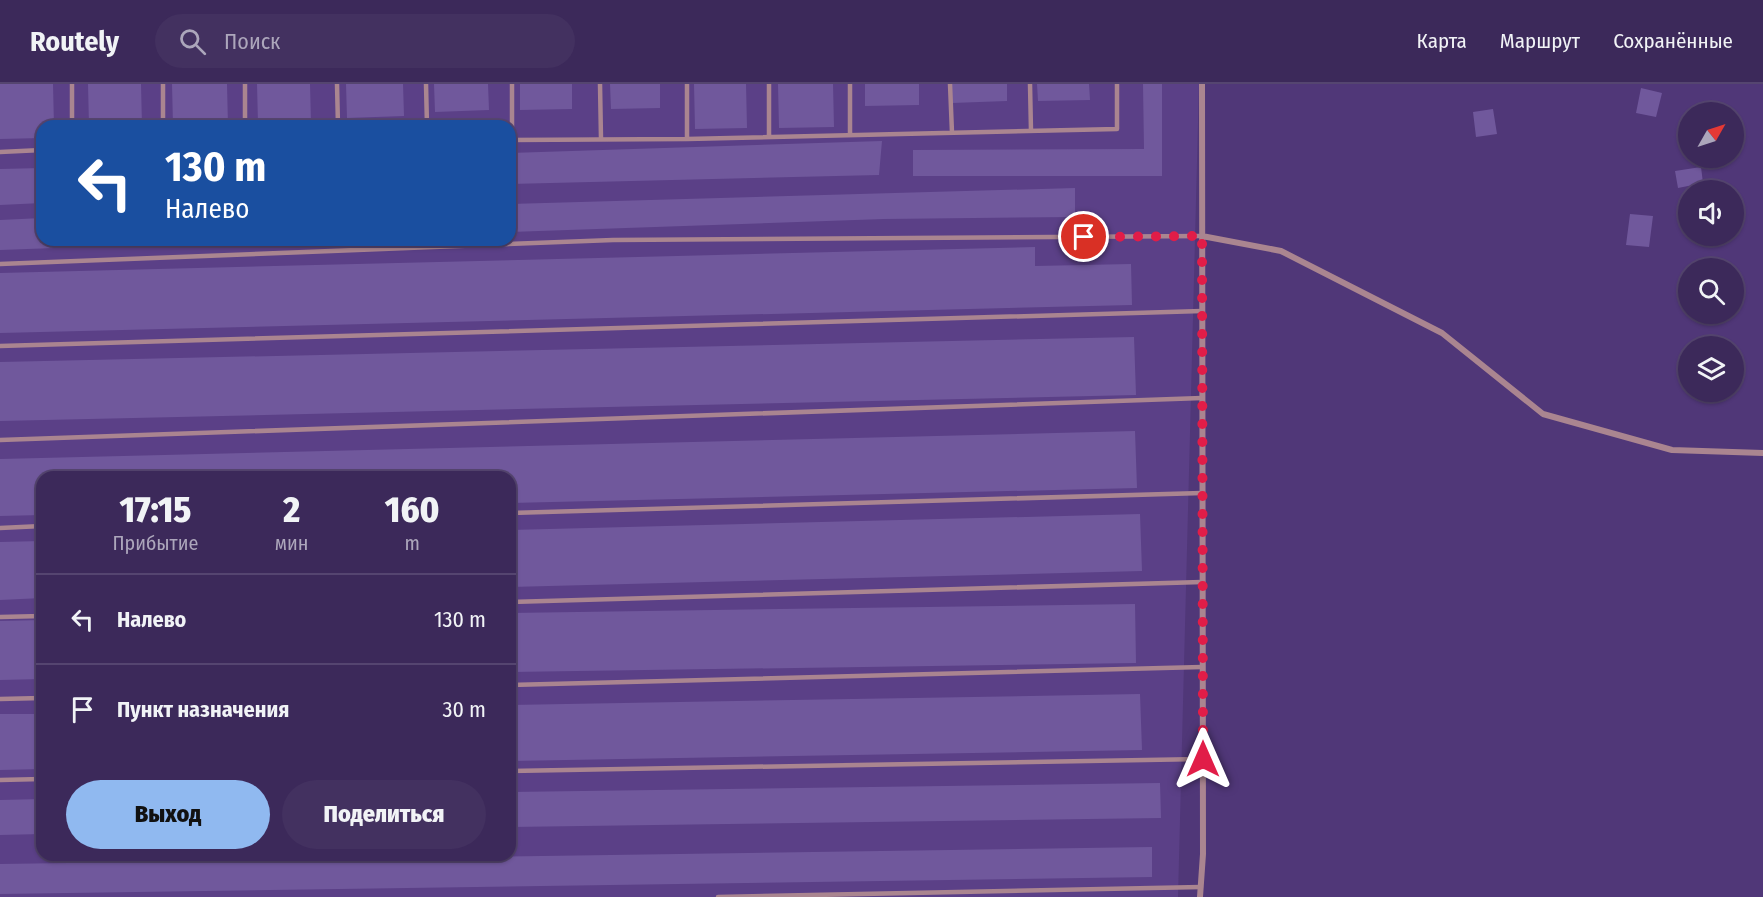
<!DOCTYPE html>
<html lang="ru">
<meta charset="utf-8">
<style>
:root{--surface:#3c295a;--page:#433160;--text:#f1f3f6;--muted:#aca6bb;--line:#554570;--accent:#90b9f0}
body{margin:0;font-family:"Fira Sans Condensed",sans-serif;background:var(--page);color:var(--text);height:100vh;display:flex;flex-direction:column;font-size:22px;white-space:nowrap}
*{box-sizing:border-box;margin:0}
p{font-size:20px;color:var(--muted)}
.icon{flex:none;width:33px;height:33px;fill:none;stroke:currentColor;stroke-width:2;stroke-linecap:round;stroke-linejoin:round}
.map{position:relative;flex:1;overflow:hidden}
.side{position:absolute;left:36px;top:387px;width:480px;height:390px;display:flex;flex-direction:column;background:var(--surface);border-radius:18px;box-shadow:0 2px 4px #0004,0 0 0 2px var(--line)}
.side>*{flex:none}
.banner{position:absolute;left:36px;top:36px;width:480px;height:126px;border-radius:18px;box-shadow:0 2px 4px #0004,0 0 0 2px var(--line);background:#1a4fa0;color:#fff;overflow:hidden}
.needle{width:39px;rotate:51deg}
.controls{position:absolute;left:1678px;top:18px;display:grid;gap:12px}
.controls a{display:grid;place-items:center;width:66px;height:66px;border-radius:50%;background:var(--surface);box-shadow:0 2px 4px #0004,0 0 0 2px var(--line);font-size:30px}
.pin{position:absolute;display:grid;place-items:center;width:51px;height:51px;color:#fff;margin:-26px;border:3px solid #fff;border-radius:50%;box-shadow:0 2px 6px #0007}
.me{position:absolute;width:66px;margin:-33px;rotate:0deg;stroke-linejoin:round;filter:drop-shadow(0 0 4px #0008)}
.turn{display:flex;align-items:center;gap:21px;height:126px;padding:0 30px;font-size:27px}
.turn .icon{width:78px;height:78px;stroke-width:2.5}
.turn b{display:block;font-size:42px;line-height:51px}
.eta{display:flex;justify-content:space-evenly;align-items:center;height:102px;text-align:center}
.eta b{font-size:36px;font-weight:800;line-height:42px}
.button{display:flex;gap:12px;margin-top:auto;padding:12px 30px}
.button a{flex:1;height:69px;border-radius:36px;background:var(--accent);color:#111;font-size:24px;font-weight:800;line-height:69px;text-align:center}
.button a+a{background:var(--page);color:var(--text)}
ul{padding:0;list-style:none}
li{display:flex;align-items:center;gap:18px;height:90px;padding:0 30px;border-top:2px solid var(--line)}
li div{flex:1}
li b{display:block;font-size:22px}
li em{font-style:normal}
header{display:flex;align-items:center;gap:36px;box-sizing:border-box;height:84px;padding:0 30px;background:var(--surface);border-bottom:2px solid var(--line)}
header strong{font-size:28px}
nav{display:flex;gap:33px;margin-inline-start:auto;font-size:21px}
.search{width:420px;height:54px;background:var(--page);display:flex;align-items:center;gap:15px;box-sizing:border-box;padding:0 21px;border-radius:33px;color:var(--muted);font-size:22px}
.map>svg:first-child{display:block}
.built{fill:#5b4087;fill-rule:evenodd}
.building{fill:#70589c}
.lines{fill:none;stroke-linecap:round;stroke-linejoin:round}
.service{stroke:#aa8590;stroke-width:4.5}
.minor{stroke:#aa8590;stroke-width:6}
.route{stroke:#e11d48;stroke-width:10;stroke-dasharray:0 18}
</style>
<header>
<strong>Routely</strong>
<div class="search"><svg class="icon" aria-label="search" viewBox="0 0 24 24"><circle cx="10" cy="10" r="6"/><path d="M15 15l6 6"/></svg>Поиск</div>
<nav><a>Карта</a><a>Маршрут</a><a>Сохранённые</a></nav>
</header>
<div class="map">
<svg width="1763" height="813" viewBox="0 0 1763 813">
<rect width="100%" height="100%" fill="#503778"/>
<!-- built -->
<path class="built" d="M0 0H1199L1178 813H0ZM42 42H510V156H42ZM42 393H510V771H42Z"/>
<!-- building -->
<path class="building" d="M0 0H53L54 42H42V54L0 55Z
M88 0H141L142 42H89Z
M172 0H227L228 42H173Z
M257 0H310L311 39 258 40Z
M346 0H403L404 32 347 34Z
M434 0H488L489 26 435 28Z
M520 0H572V25L520 26Z
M610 0H660V24L611 25Z
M694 0H746L747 44 695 45Z
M778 0H833L834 43 779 44Z
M865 0H919V21L865 22Z
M951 0H1007V17L952 19Z
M1037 0H1089L1090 16 1038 17Z
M1143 0H1162V92H913V66L1144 65Z
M1641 4 1662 9 1656 33 1636 29Z
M1493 25 1497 50 1476 53 1473 28Z
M882 57 879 91 510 100V69Z
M1701 83 1703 99 1678 104 1675 87Z
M42 84V119L0 121V85Z
M1075 104V133L884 135 510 148V120Z
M1630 130 1653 132 1649 163 1626 161Z
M42 134V156H220V158L0 166V136Z
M1035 163V182L1131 180 1132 221 0 249V189Z
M1134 253 1136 311 0 337V278Z
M1135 347 1137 404 510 419V393H42V431L0 432V375Z
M1140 430 1142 487 510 503V446Z
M42 457V514L0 516V458Z
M1135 520 1136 579 510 588V529Z
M42 536V595L0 596V537Z
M1140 610 1142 666 510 677V621Z
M0 630H42V685L0 686Z
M1160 699 1161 734 510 743V708Z
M42 715V750L0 751V716Z
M1152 763V793L0 810V780Z"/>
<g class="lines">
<!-- service -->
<path class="service" d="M163 0V42
M245 0V42
M337 0 338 42
M426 0 427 42
M512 0V56
M600 0 601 55
M687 0V55
M769 0V53
M850 0V51
M950 0 952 49
M1030 0 1031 47
M72 42V0
M510 56 687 55 1117 45V0
M0 68 42 66
M0 180 613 156 1202 152
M0 262 1202 227
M0 356 1202 314
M510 429 1202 409
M0 444 42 442
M510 518 1202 498
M0 533 42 532
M510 601 1202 583
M0 615 42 614
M510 687 1203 675
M0 696 42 695
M718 813 1201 803"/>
<!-- minor -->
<path class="minor" d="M1202 152 1281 167 1442 249 1543 330 1672 366 1763 369
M1200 813 1203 770 1202 0"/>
</g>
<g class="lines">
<!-- route -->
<path class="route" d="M1084 153 1202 152 1203 675"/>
</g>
</svg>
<div class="controls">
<a><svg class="needle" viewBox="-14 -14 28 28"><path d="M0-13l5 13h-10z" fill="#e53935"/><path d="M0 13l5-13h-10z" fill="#aca6bb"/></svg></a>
<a><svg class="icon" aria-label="sound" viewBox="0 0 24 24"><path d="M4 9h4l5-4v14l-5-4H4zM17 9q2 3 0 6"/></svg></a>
<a><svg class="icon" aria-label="search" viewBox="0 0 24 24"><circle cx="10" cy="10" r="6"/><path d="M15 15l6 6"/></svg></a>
<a><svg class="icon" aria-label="layers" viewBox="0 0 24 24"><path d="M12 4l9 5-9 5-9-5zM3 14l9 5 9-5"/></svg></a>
</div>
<div class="pin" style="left:1084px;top:153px;background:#d93025"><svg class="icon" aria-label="arrive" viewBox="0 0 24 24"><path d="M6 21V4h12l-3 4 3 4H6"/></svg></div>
<svg class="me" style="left:1203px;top:675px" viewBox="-20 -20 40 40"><path d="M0-17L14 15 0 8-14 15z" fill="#e11d48" stroke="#fff" stroke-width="4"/></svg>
<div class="banner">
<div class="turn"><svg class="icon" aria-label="left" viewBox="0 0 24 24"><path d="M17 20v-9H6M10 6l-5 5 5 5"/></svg><div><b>130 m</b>Налево</div></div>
</div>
<section class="side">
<div class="eta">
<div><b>17:15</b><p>Прибытие</p></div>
<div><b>2</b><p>мин</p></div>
<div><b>160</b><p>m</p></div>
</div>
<ul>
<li><svg class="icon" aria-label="left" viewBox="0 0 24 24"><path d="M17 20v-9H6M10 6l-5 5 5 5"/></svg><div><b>Налево</b></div><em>130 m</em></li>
<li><svg class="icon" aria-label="arrive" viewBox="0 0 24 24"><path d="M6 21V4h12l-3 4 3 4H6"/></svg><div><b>Пункт назначения</b></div><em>30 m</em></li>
</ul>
<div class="button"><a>Выход</a><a>Поделиться</a></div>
</section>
</div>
